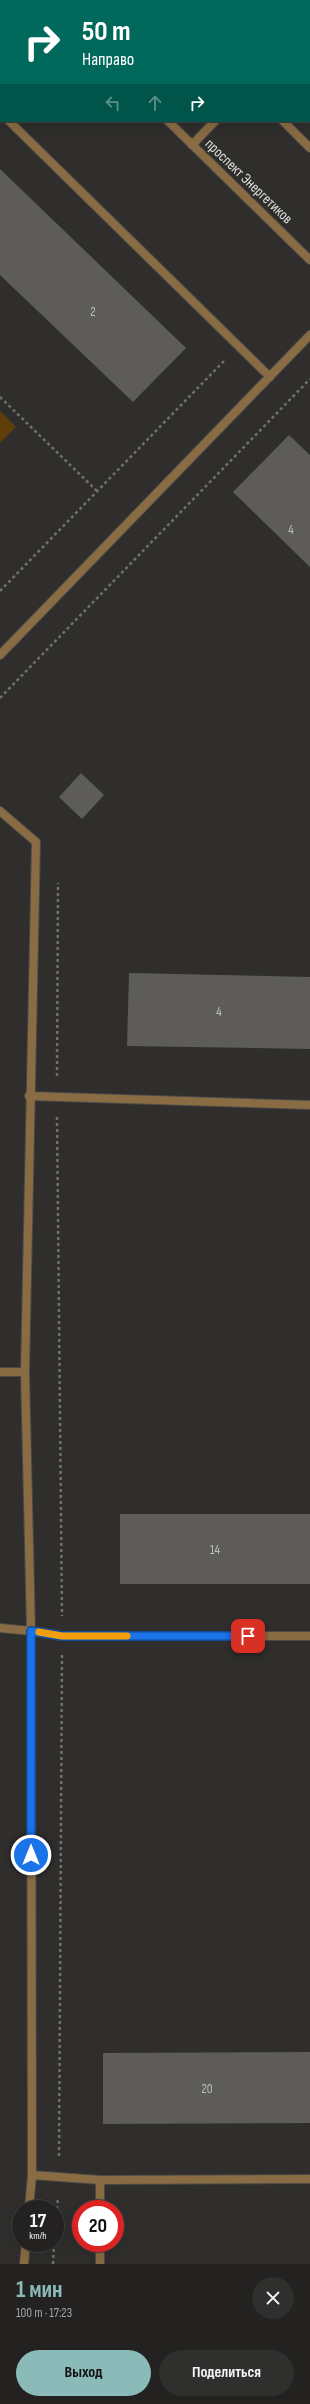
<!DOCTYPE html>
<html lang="ru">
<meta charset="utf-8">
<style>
:root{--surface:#232221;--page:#2f2f2e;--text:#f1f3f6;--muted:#a3a4a5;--line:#403f3f;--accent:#8bbbb9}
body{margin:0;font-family:"Sofia Sans Condensed",sans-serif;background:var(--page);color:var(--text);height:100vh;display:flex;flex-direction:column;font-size:15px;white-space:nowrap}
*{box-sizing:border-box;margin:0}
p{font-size:13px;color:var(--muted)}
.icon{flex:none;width:22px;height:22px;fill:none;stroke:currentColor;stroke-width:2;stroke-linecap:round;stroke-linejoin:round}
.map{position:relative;height:2264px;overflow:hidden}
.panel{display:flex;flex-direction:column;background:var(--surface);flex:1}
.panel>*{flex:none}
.guide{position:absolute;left:0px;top:0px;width:310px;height:122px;box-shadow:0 4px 16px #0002,0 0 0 1px var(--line);background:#00695c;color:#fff;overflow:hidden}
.speed{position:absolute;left:12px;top:2200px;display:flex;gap:8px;font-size:20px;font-weight:700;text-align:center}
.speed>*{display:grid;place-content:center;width:52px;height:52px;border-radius:50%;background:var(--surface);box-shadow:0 4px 16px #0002,0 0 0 1px var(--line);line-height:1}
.speed small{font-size:10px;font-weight:400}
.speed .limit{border:6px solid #d22;background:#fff;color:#111}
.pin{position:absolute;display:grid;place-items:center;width:34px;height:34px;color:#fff;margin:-17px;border-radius:8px;box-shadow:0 2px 6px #0006}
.me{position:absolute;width:44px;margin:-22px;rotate:0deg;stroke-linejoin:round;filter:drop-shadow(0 0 3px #0008)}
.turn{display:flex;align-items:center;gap:14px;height:84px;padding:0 16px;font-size:18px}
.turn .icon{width:52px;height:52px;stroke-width:2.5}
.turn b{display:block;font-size:28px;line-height:34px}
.lanes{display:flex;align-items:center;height:38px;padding:0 16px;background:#0003;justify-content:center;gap:20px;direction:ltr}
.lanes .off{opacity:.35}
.round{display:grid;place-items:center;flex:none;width:42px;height:42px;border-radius:21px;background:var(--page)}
.summary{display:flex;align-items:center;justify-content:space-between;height:68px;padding:0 16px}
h1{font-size:24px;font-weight:700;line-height:30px;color:var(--accent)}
.action{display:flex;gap:8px;margin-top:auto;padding:8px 16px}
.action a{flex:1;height:46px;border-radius:24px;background:var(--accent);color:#111;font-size:16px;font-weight:700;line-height:46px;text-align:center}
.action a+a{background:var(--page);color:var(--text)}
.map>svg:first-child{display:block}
.green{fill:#5e3f0a}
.building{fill:#5d5c59}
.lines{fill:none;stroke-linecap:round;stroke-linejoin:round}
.lane-casing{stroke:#4b4a48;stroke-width:10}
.street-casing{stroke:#4b4a48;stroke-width:10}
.path{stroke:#71706e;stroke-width:2.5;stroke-dasharray:3 3;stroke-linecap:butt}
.lane{stroke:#896c43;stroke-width:8}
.street{stroke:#896c43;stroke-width:8}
.route-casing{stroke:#114b97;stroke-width:10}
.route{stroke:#1a73e8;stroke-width:7}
.slow{stroke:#f59e0b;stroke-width:7}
.labels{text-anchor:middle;stroke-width:4;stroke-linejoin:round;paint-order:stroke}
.number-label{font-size:13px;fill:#bebebc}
.street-label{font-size:15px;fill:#dfdedd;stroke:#2f2e2c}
</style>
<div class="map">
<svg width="310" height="2264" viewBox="0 0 310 2264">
<rect width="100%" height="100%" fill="#2f2e2c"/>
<!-- green -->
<path class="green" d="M225 0H310V85L309 1Z
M0 411 16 427 0 443Z"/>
<!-- building -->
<path class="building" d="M0 169 186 348 133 402 0 275Z
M289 435 310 455V567L233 492Z
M81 773 104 795 82 819 59 797Z
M129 973 310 977V1049L127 1046Z
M120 1514H310V1584H120Z
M310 2052V2123L103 2124V2053Z"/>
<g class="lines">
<defs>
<path id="lane" d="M0 113 1 114
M9 121 270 377
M0 655 310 335
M0 811 36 842 25 1372 31 1631 62 1636H310
M29 1096 310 1105
M0 1372H25
M0 1628 31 1631 32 2175 29 2209
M32 2175 100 2180 310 2179
M100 2209V2180
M24 2264 26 2243
M100 2264V2243"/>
<path id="street" d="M45 0 46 1
M160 0 161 1
M168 121 310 260
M283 121 310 148
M192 145 215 121"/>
</defs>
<!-- lane casing -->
<use href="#lane" class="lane-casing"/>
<!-- street casing -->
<use href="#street" class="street-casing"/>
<!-- path -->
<path class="path" d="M245 0 246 1
M309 64 310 65
M0 397 97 491
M0 591 224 361
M0 698 310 379
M57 1076 58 883
M57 1117 62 1616
M59 2156 62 1655
M55 2233 58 2197
M53 2264 54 2243"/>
<!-- lane -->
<use href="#lane" class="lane"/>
<!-- street -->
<use href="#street" class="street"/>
</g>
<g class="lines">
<defs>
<path id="route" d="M31 1855V1631L62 1636H248"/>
</defs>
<!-- route casing -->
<use href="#route" class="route-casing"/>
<!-- route -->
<use href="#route" class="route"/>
<!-- slow -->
<path class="slow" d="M39 1632 62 1636H127"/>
</g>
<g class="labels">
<!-- number labels -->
<g class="number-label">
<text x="93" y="316">2</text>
<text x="291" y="534">4</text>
<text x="219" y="1016">4</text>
<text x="215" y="1554">14</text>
<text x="207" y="2093">20</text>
</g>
<!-- street labels -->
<g class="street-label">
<text transform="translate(249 181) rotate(44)" y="5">проспект Энергетиков</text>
</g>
</g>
</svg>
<div class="speed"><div>17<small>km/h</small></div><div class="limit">20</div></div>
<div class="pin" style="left:248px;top:1636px;background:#d93025"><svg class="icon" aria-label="arrive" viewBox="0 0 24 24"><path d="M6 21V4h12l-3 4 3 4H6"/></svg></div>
<svg class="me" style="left:31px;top:1855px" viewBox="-20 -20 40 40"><circle r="17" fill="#1a73e8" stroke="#fff" stroke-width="3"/><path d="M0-11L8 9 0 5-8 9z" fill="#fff"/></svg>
<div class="guide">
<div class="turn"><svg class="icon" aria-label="right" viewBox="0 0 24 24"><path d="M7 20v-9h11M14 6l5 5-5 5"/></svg><div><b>50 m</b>Направо</div></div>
<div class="lanes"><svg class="icon off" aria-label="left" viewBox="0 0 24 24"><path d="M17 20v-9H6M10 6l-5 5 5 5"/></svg><svg class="icon off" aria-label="ahead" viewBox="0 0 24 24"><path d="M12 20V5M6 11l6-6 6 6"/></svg><svg class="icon" aria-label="right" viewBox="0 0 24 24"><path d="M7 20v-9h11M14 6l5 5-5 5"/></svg></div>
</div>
</div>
<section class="panel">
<div class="summary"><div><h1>1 мин</h1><p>100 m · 17:23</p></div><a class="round"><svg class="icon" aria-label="close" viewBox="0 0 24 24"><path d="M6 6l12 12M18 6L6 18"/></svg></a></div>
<div class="action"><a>Выход</a><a>Поделиться</a></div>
</section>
